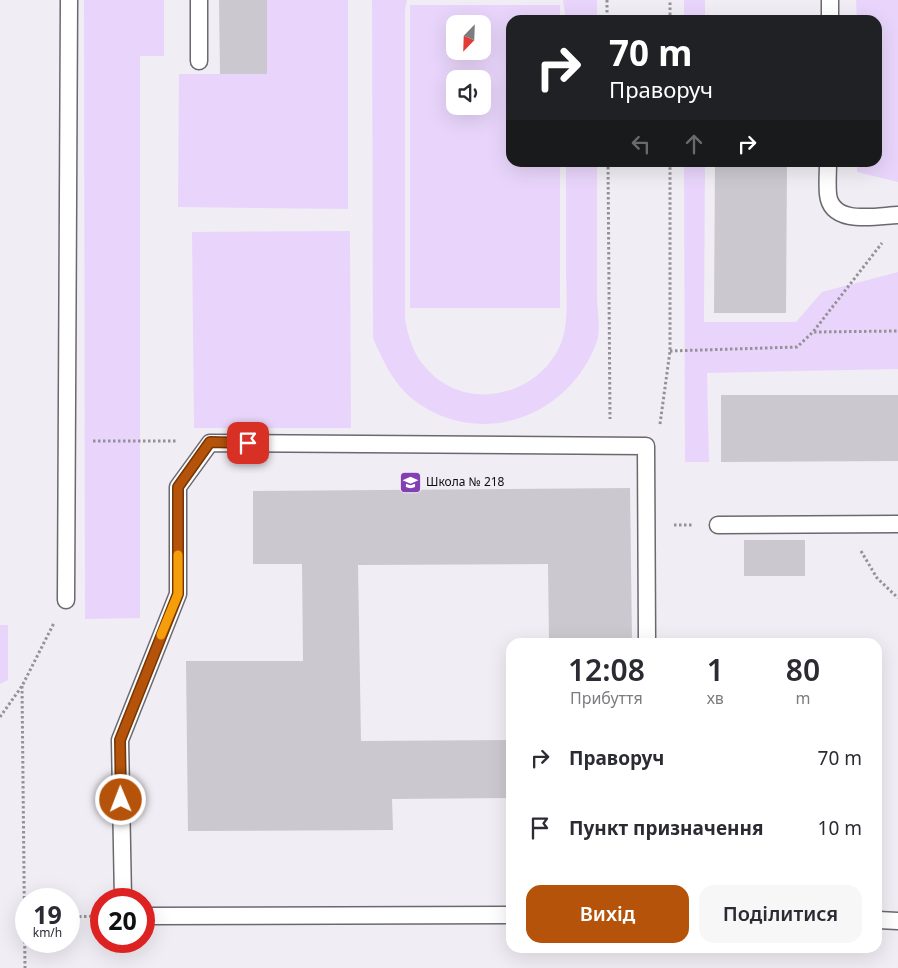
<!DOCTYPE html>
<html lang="uk">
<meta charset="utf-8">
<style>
:root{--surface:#fff;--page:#f7f7f7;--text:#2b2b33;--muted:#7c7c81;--accent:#b45309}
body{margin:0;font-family:"Noto Sans",sans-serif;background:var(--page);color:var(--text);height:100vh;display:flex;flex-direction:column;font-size:19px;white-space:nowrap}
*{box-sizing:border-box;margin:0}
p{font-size:16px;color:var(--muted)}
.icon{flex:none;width:28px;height:28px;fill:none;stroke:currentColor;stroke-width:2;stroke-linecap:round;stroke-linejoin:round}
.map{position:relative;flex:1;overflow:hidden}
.details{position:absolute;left:506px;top:638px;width:376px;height:315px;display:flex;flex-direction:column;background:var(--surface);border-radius:15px;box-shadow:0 5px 20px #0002}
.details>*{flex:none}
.hud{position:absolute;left:506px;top:15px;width:376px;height:152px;border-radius:15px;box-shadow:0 5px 20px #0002;background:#202124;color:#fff;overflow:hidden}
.needle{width:32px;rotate:203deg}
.controls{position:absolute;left:446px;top:15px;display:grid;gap:10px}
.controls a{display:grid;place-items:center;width:45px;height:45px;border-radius:10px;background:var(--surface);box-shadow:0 5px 20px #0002;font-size:25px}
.speed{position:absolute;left:15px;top:888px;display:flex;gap:10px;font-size:25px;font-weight:700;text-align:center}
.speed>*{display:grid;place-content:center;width:65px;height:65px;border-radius:50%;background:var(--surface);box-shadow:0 5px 20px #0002;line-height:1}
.speed small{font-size:12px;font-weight:400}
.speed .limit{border:8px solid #d22;background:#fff;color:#111}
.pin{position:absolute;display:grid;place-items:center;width:42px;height:42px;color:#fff;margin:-21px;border-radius:10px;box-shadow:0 2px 8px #0006}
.me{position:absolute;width:55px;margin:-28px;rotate:359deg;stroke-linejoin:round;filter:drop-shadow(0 0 4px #0008)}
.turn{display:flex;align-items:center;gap:18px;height:105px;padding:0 20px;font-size:22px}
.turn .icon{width:65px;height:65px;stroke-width:2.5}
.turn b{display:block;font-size:35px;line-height:42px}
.lanes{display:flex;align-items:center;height:48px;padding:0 20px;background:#0003;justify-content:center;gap:25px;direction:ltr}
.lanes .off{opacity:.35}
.eta{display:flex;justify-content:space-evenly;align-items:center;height:85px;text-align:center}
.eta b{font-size:30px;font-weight:600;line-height:35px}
.button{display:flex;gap:10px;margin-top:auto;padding:10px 20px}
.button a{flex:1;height:58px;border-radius:15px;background:var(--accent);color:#fff;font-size:20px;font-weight:600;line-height:58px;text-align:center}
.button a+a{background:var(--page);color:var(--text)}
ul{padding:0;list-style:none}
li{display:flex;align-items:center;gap:15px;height:70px;padding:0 20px}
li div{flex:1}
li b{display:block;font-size:19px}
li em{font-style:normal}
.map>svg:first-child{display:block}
.green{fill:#e9d5fb;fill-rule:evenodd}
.building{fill:#cbc8cf}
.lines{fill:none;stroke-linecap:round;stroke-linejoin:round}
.service-casing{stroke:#6b686e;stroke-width:19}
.path{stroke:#949297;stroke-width:3;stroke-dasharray:2.5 2.5;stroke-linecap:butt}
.service{stroke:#fff;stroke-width:16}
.route-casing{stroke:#753606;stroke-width:12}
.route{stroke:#b45309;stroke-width:9}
.slow{stroke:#f59e0b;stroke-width:9}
.labels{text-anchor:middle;stroke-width:5;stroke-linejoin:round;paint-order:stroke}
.poi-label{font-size:12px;fill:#0e0d0f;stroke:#f0edf4;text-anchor:start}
</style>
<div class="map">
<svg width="898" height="968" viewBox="0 0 898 968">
<rect width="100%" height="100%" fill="#f0edf4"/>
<!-- green -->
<path class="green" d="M84 0H164V56H140V618L85 619Z
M267 0H348V209L178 207 179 74H267Z
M372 0H407L405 11V320C409 338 413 354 426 368 464 412 534 398 559 348 570 325 566 294 566 269 566 234 566 198 566 163H597C597 207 597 251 597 296 597 309 601 328 597 341 571 416 481 450 415 401 394 385 383 361 373 338Z
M563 0H597V20H566Z
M684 0H705V20H684Z
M856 0H898V182L857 172V163L878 162V20H857Z
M410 5H560V20H511V162L560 163V308H410ZM455 24H482V51H455ZM455 79H482V106H455Z
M684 163H705L704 322H796L822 292 898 272V369L707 373 709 462H685Z
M350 231 351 428H194L192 232Z
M0 625H8V680L0 684Z"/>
<!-- building -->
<path class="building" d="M219 0H267V74H220Z
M715 162H787L786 313H714Z
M721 395H898V461L721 462Z
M630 488 632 642H549L548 564 358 565 361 741 511 740V798L392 799 393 830 188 831 186 661H303L302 564H253V491Z
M744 540H805V576H744Z"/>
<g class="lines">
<defs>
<path id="service" d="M830 20V0
M199 61V0
M828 162C828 173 827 184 828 194 831 226 876 216 898 215
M718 525 898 524
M66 600 69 0
M123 899 120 740 178 594V487L210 443 646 446 647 642
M144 916 511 915
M878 920 898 921"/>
</defs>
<!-- service casing -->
<use href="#service" class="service-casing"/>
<!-- path -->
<path class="path" d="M607 0V20
M670 20V0
M608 162 610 419
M814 332 898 331
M670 351 797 347 813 332 882 243
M660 424 670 351V162
M93 441H177
M674 525H692
M861 551 877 578 898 598
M22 686 25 968
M0 717 22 686 54 623
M69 917 101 916"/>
<!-- service -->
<use href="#service" class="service"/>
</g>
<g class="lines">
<defs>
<path id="route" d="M121 800 120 740 178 594V487L210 442 248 443"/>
</defs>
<!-- route casing -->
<use href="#route" class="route-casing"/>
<!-- route -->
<use href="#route" class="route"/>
<!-- slow -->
<path class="slow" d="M161 635 178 594V555"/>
</g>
<!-- icons -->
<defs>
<symbol id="school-square" viewBox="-11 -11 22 22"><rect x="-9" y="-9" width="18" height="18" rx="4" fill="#8440b3" stroke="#f0edf4"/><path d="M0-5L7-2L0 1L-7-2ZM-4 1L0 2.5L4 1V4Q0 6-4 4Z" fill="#fff"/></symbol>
</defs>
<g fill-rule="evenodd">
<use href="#school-square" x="398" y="470" width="25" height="25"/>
</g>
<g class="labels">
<!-- poi labels -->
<g class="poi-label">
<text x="426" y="486">Школа № 218</text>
</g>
</g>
</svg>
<div class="controls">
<a><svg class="needle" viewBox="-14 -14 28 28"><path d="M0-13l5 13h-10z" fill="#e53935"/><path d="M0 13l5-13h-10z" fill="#7c7c81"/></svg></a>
<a><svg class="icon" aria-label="sound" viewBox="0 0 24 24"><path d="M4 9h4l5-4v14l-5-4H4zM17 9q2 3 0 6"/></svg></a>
</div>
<div class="speed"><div>19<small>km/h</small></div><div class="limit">20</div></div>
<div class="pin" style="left:248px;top:443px;background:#d93025"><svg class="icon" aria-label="arrive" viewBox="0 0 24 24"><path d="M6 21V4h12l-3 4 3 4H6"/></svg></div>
<svg class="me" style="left:121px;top:800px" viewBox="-20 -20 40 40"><circle r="17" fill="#b45309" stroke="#fff" stroke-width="3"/><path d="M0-11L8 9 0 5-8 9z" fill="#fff"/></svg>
<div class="hud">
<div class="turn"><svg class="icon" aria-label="right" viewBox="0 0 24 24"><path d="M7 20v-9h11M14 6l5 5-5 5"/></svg><div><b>70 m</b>Праворуч</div></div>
<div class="lanes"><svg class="icon off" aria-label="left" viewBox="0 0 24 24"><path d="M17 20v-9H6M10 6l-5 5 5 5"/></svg><svg class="icon off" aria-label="ahead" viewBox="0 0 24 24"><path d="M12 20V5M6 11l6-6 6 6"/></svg><svg class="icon" aria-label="right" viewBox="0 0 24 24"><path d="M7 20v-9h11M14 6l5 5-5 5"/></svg></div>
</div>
<section class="details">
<div class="eta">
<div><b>12:08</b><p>Прибуття</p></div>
<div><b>1</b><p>хв</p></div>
<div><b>80</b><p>m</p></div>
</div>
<ul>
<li><svg class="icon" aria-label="right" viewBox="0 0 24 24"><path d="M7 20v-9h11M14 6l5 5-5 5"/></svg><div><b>Праворуч</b></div><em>70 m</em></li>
<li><svg class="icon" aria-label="arrive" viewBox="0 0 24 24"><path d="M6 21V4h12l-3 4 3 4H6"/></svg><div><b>Пункт призначення</b></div><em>10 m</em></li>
</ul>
<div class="button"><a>Вихід</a><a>Поділитися</a></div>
</section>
</div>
